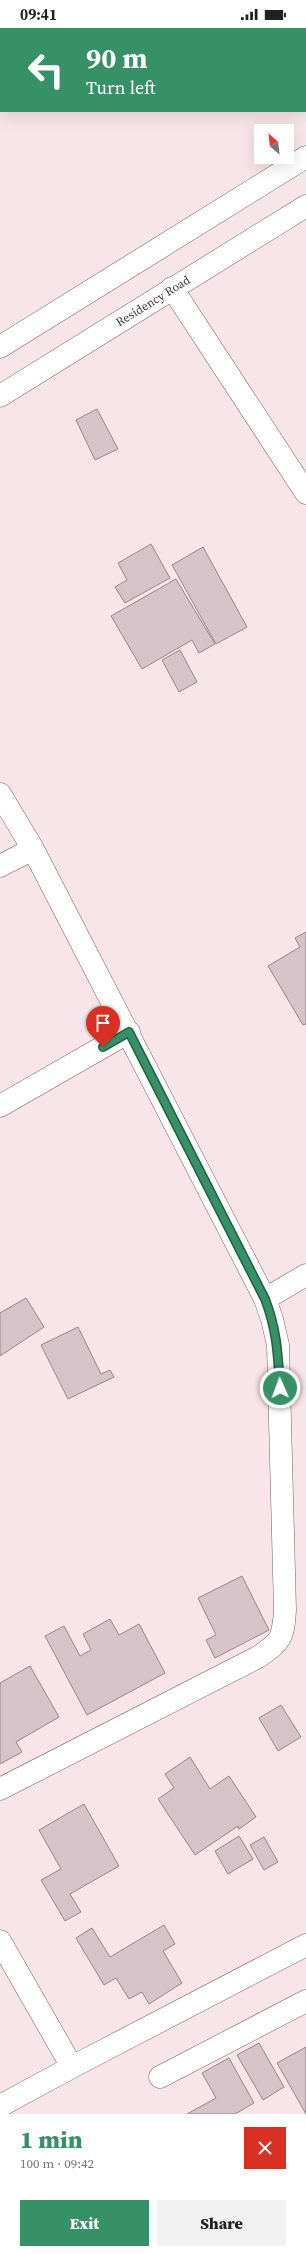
<!DOCTYPE html>
<meta charset="utf-8">
<style>
:root{--surface:#fff;--page:#f2f2f2;--text:#202124;--muted:#757577;--accent:#379167}
body{margin:0;font-family:"Source Serif 4",serif;background:var(--page);color:var(--text);height:100vh;display:flex;flex-direction:column;font-size:15px;white-space:nowrap}
*{box-sizing:border-box;margin:0}
p{font-size:13px;color:var(--muted)}
.icon{flex:none;width:22px;height:22px;fill:none;stroke:currentColor;stroke-width:2;stroke-linecap:round;stroke-linejoin:round}
.map{position:relative;height:2086px;overflow:hidden}
.drawer{display:flex;flex-direction:column;background:var(--surface);flex:1}
.drawer>*{flex:none}
.banner{position:absolute;left:0px;top:0px;width:306px;height:84px;box-shadow:0 4px 16px #0002;background:#379167;color:#fff;overflow:hidden}
.needle{width:26px;rotate:332deg}
.buttons{position:absolute;left:254px;top:96px;display:grid;gap:8px}
.buttons a{display:grid;place-items:center;width:40px;height:40px;border-radius:0px;background:var(--surface);box-shadow:0 4px 16px #0002;font-size:20px}
.pin{position:absolute;display:grid;place-items:center;width:34px;height:34px;color:#fff;margin:-41px -17px;border-radius:50% 50% 50% 0;rotate:-45deg;box-shadow:0 0 4px #0007}
.pin .icon{rotate:45deg}
.me{position:absolute;width:44px;margin:-22px;rotate:358deg;stroke-linejoin:round;filter:drop-shadow(0 0 3px #0008)}
.turn{display:flex;align-items:center;gap:14px;height:84px;padding:0 20px;font-size:18px}
.turn .icon{width:52px;height:52px;stroke-width:2.5}
.turn b{display:block;font-size:28px;line-height:34px}
.round{display:grid;place-items:center;flex:none;width:42px;height:42px;border-radius:0px;background:var(--page)}
.overview{display:flex;align-items:center;justify-content:space-between;height:68px;padding:0 20px}
h1{font-size:24px;font-weight:800;line-height:30px;color:var(--accent)}
.primary-button{display:flex;gap:8px;margin-top:auto;padding:8px 20px}
.primary-button a{flex:1;height:46px;border-radius:0px;background:var(--accent);color:#fff;font-size:16px;font-weight:800;line-height:46px;text-align:center}
.primary-button a+a{background:var(--page);color:var(--text)}
.status{display:flex;justify-content:space-between;align-items:center;height:28px;padding:0 20px;background:var(--surface);direction:ltr}
.status svg{height:11px;fill:currentColor}
.map>svg:first-child{display:block}
.building{fill:#d6c3c9;stroke:#97858a}
.lines{fill:none;stroke-linecap:round;stroke-linejoin:round}
.minor-casing{stroke:#706064;stroke-width:23}
.secondary-casing{stroke:#706064;stroke-width:23}
.minor{stroke:#fff;stroke-width:22}
.secondary{stroke:#fff;stroke-width:22}
.route-casing{stroke:#245e43;stroke-width:10}
.route{stroke:#379167;stroke-width:7}
.labels{text-anchor:middle;stroke-width:3.5;stroke-linejoin:round;paint-order:stroke}
.street-label{font-size:12px;fill:#3e3639;stroke:#fef6f8}
</style>
<div class="status"><b>09:41</b><svg viewBox="0 0 49 12"><path d="M0 12V9h3v3zM5 12V6h3v6zM10 12V3h3v9zM15 12V0h3v12zM26 1h20v11H26zM47 4h2v5h-2z"/></svg></div>
<div class="map">
<svg width="306" height="2086" viewBox="0 0 306 2086">
<rect width="100%" height="100%" fill="#f8e5ea"/>
<!-- building -->
<path class="building" d="M97 381 118 421 95 432 76 392Z
M151 516 170 550 125 575 115 559 127 552 118 535Z
M203 519 247 599 216 616 172 537Z
M176 551 215 616 199 625 192 612 142 641 111 588Z
M180 622 197 654 179 664 162 632Z
M306 904V996L303 997 268 938 300 919 295 910Z
M26 1270 44 1299 0 1328V1285Z
M78 1299 101 1346 110 1342 114 1349 68 1371 41 1317Z
M242 1548 269 1602 215 1630 206 1612 216 1607 198 1570Z
M110 1591 119 1607 139 1596 165 1645 87 1687 45 1608 64 1598 80 1628 91 1622 83 1606Z
M30 1638 59 1689 16 1714 22 1724 0 1736V1655Z
M281 1677 301 1709 278 1723 259 1690Z
M190 1729 210 1761 229 1748 256 1789 239 1801 238 1798 195 1827 158 1771 174 1760 165 1746Z
M84 1776 119 1838 70 1866 81 1884 65 1893 41 1852 61 1841 39 1802Z
M239 1808 253 1831 228 1846 215 1823Z
M264 1809 278 1834 264 1842 250 1817Z
M164 1897 175 1916 163 1923 182 1955 149 1976 142 1964 129 1971 116 1950 104 1957 76 1910 92 1900 110 1929Z
M259 2015 284 2059 263 2072 237 2027Z
M306 2019V2086L277 2035Z
M229 2030 254 2075 235 2086H187L216 2070 202 2045Z"/>
<g class="lines">
<defs>
<path id="minor" d="M172 260 306 465
M0 766 33 821 265 1271 272 1291 278 1317 285 1582C283 1610 282 1613 258 1629L0 1761
M0 838 33 821
M0 1078 129 1004
M265 1271 306 1247
M0 1913 72 2039
M160 2049 306 1973
M0 2078 72 2039 306 1917"/>
<g id="secondary">
<path d="M0 319 306 129"/>
<path id="s1" d="M0 368 306 178"/>
</g>
</defs>
<!-- minor casing -->
<use href="#minor" class="minor-casing"/>
<!-- secondary casing -->
<use href="#secondary" class="secondary-casing"/>
<!-- minor -->
<use href="#minor" class="minor"/>
<!-- secondary -->
<use href="#secondary" class="secondary"/>
</g>
<g class="lines">
<defs>
<path id="route" d="M103 1019 129 1004 265 1271C277 1302 278 1327 280 1360"/>
</defs>
<!-- route casing -->
<use href="#route" class="route-casing"/>
<!-- route -->
<use href="#route" class="route"/>
</g>
<g class="labels">
<!-- street labels -->
<g class="street-label">
<text dy="4" stroke="none"><textPath href="#s1" startOffset="180">Residency Road</textPath></text>
</g>
</g>
</svg>
<div class="buttons">
<a><svg class="needle" viewBox="-14 -14 28 28"><path d="M0-13l5 13h-10z" fill="#e53935"/><path d="M0 13l5-13h-10z" fill="#757577"/></svg></a>
</div>
<div class="pin" style="left:103px;top:1019px;background:#d93025"><svg class="icon" aria-label="arrive" viewBox="0 0 24 24"><path d="M6 21V4h12l-3 4 3 4H6"/></svg></div>
<svg class="me" style="left:280px;top:1360px" viewBox="-20 -20 40 40"><circle r="17" fill="#379167" stroke="#fff" stroke-width="3"/><path d="M0-11L8 9 0 5-8 9z" fill="#fff"/></svg>
<div class="banner">
<div class="turn"><svg class="icon" aria-label="left" viewBox="0 0 24 24"><path d="M17 20v-9H6M10 6l-5 5 5 5"/></svg><div><b>90 m</b>Turn left</div></div>
</div>
</div>
<section class="drawer">
<div class="overview"><div><h1>1 min</h1><p>100 m · 09:42</p></div><a class="round" style="background:#d93025;color:#fff"><svg class="icon" aria-label="close" viewBox="0 0 24 24"><path d="M6 6l12 12M18 6L6 18"/></svg></a></div>
<div class="primary-button"><a>Exit</a><a>Share</a></div>
</section>
